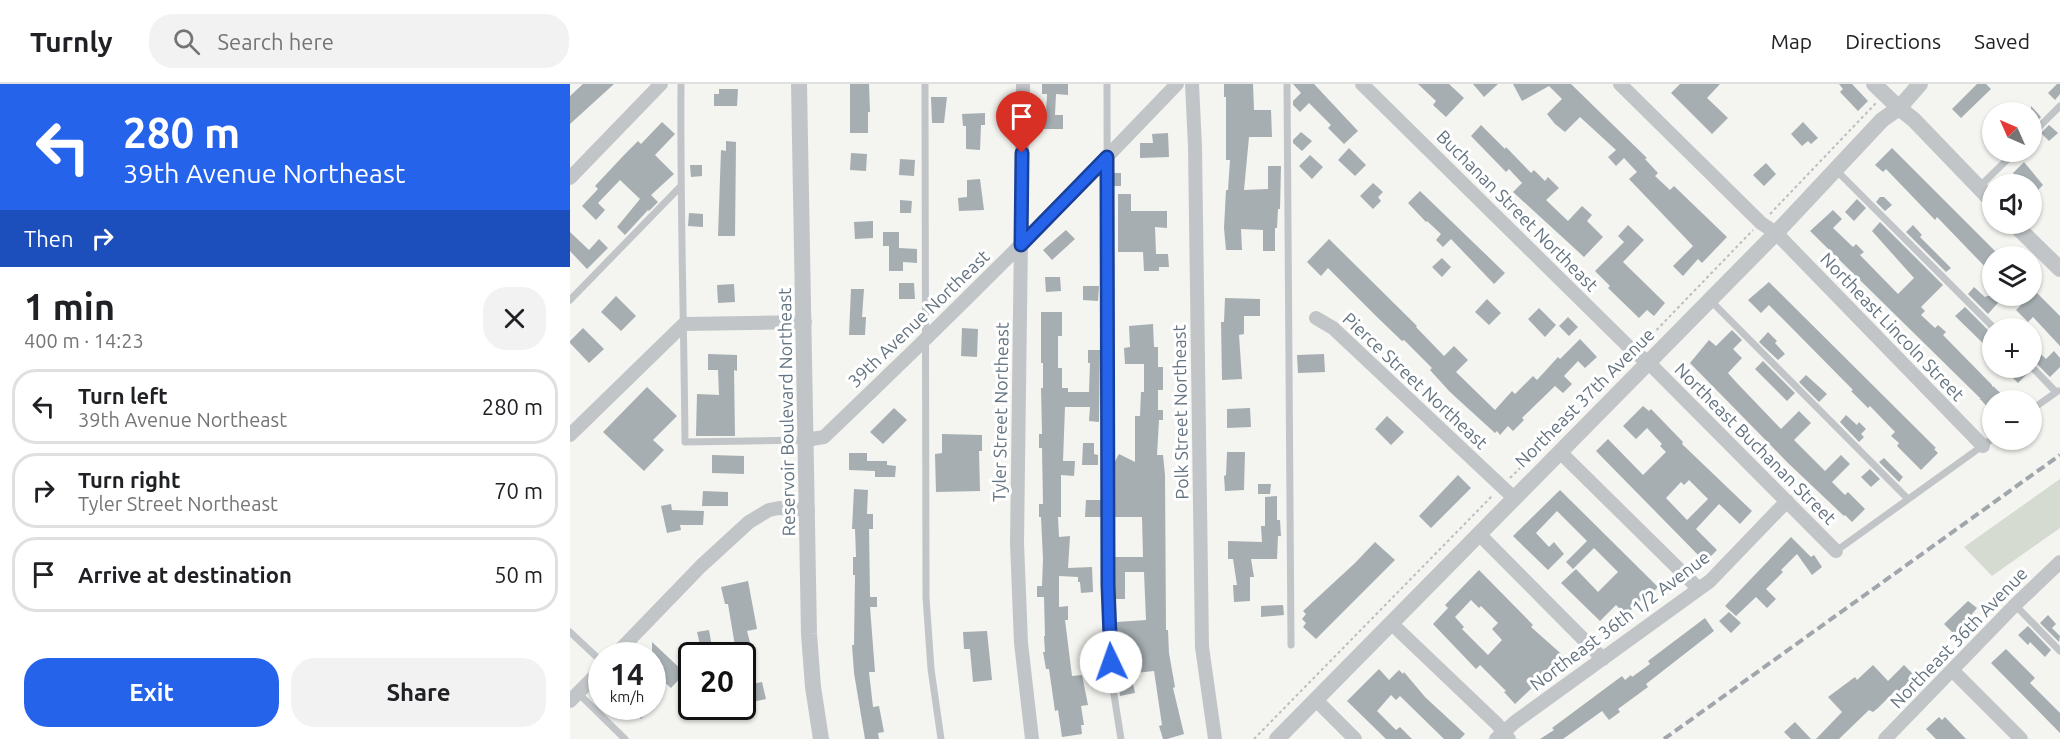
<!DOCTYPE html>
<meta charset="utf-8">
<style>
:root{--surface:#fff;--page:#f2f2f2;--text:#202124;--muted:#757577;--line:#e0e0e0;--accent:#2563eb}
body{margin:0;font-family:Ubuntu,sans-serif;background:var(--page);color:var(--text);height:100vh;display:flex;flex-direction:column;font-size:22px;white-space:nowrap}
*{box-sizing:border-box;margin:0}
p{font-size:20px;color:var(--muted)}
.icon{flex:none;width:33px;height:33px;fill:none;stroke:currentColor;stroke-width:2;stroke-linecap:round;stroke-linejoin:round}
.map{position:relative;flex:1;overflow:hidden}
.details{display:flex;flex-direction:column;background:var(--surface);width:570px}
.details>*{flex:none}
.banner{background:#2563eb;color:#fff;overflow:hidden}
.needle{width:39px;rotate:315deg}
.controls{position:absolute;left:1412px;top:18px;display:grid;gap:12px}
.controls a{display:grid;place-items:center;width:60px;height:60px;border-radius:50%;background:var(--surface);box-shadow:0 2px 4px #0004;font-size:30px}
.speed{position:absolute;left:18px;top:558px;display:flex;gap:12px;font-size:30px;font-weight:700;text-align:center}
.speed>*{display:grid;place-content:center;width:78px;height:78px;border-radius:50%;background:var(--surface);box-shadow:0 2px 4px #0004;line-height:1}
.speed small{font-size:15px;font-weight:400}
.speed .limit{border:3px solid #111;border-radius:9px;background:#fff;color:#111}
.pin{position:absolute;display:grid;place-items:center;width:51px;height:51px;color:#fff;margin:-62px -26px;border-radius:50% 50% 50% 0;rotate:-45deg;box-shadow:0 0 6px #0007}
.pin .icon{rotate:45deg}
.me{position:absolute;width:66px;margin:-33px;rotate:357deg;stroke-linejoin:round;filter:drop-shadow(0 0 4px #0008)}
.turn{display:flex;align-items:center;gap:21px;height:126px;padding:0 24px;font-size:27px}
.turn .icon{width:78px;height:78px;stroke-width:2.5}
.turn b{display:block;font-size:42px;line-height:51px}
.then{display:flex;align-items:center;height:57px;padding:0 24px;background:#0003;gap:12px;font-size:22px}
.round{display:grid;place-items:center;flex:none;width:63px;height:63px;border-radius:24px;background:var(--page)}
.overview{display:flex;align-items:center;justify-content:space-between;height:102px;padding:0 24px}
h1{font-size:36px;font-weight:700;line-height:45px}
.primary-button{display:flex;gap:12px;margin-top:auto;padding:12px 24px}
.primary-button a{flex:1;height:69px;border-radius:24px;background:var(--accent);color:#fff;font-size:24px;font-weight:700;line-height:69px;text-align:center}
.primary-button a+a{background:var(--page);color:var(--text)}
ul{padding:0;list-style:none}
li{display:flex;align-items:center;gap:18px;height:75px;margin:0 12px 9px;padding:0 12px;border:3px solid var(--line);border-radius:24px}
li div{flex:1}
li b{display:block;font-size:22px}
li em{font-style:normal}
header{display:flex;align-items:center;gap:36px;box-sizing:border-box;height:84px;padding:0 30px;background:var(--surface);border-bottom:2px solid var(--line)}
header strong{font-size:28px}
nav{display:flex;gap:33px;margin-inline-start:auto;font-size:21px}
.search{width:420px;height:54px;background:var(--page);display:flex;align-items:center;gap:15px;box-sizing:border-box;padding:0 21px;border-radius:24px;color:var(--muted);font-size:22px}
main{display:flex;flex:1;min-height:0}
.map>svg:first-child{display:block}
.green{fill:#d5dbd1}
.building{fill:#a6aeb2;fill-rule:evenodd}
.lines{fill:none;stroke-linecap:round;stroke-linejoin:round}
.path{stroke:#bbbdbf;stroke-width:2;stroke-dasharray:3 3;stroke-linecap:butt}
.service{stroke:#c2c5c8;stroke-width:7}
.minor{stroke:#c2c5c8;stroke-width:14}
.tertiary{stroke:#c2c5c8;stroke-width:16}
.rail{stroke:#a0a6ab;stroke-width:4;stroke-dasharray:9 4.5;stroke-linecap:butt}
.route-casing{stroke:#184099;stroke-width:15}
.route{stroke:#2563eb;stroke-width:10}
.labels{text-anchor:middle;stroke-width:6;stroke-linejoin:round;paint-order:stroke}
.street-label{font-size:18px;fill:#647480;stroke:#fff}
</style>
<header>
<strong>Turnly</strong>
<div class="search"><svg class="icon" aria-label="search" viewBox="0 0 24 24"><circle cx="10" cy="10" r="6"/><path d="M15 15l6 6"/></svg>Search here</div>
<nav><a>Map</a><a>Directions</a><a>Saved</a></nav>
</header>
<main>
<section class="details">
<div class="banner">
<div class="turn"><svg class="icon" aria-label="left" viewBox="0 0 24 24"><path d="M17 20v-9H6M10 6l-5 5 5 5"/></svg><div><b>280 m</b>39th Avenue Northeast</div></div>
<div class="then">Then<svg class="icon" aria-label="right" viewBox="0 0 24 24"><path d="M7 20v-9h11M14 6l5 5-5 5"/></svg></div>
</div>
<div class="overview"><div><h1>1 min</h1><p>400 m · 14:23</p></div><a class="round"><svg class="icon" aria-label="close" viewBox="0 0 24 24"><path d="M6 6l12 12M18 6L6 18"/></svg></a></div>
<ul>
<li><svg class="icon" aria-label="left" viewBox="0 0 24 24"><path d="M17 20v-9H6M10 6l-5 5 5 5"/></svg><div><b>Turn left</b><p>39th Avenue Northeast</p></div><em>280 m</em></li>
<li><svg class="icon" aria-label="right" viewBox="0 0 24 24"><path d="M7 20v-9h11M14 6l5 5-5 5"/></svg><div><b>Turn right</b><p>Tyler Street Northeast</p></div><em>70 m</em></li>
<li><svg class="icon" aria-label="arrive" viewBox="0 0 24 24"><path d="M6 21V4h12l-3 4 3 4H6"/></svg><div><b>Arrive at destination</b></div><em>50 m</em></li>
</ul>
<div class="primary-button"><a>Exit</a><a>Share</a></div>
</section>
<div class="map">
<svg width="1490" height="655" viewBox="0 0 1490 655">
<rect width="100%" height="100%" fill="#f4f4f0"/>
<!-- green -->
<path class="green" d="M1490 395V444L1422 492 1394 463Z"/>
<!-- building -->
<path class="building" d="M13 0H44L0 40V12Z
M280 0H299L300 28H298V49H280Z
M472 0H498V11L486 10 485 31H493V45H469V35H472V31H476L477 10H472Z
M654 0H683L684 26H701L702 53H679L674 106 698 105V82H711L710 125H708L707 144H705V167H693V146L671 145 672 166H656L654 144 656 106H658L660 76H656V13H654Z
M723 0H744L788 47 774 60 758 44 761 41 739 19 730 28 723 21V17L731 9Z
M848 0H879L894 14 876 33 863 21 866 17Z
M903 0H928L914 13Z
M943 0H1001L1077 74 1075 75 1088 89 1085 92 1100 106 1104 102 1157 153 1132 179 1128 175 1113 192 1103 182 1123 162 1059 95 1067 88 1054 74 1046 82 1038 73 1046 66 1010 33 995 48 985 40 977 30 992 15 979 2 952 17Z
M1110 0H1150L1137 14 1158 34 1142 50 1101 9Z
M1269 0H1282L1298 17 1288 27 1270 8 1273 5Z
M1407 0H1416L1421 5 1391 34 1382 25Z
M1487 0H1490V10L1485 16 1478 9Z
M149 5H168L167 22H144V10H149Z
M361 13H377L374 39H362Z
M1461 22 1471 33 1463 41 1461 39Z
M415 29V41H411L410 66 396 65V42H393L392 30Z
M92 38 105 50 85 71 104 90 81 111 88 118 79 127 78 126 55 151 47 143 70 115 50 96 28 119 35 126 26 136 12 122 28 105 25 102 55 70 68 57 71 60Z
M1233 38 1248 54 1241 60 1238 57 1232 62 1221 50Z
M911 41 935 65 936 63 961 89 964 86 975 97 978 93 989 104 976 116 998 137 1012 122 1022 131 1017 137 1033 153 1014 173 943 108 952 99 939 85 936 88 901 52Z
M1479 41 1488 49 1479 57 1471 49Z
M731 48 742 57 732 67 723 59V56Z
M598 49 599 73 570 74V59H583L582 50Z
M156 57 166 58 165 152H148L151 66 156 67Z
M779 64 796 81 785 92 768 76Z
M1322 64 1430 172H1422V190L1367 133 1365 136 1316 85 1313 88 1305 81Z
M281 69 297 70 296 87 280 86Z
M740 71 753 83 742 95 729 82Z
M330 75 345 76 344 92 329 91Z
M1454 78 1473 101 1461 113V100H1455L1443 89Z
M1196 79 1206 90 1194 102 1183 91Z
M120 81H132V92L121 93Z
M543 89H551V102H543Z
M410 95 414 126 389 127 388 114 397 113V96Z
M803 99 813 108 808 113 811 117 803 125 790 112Z
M850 107 935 189 924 200 881 155 873 163 866 156 871 150 857 137 856 138 838 119Z
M548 110H561V127H597V144L585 143 586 170H598L599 183H589V187H574L573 168H548Z
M1310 113H1314L1322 121 1315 127 1306 118Z
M1287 115 1296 124 1284 137 1275 128Z
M330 116 342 117 341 129H330Z
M1263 126 1272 135 1263 144 1283 163 1286 160 1294 168 1290 171 1328 210 1344 194 1302 147 1310 138 1373 201 1351 223 1355 227 1351 231 1365 244 1368 241 1376 248 1373 251 1422 301V303L1423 302 1438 316H1422V328L1411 316H1409L1411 315 1240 147Z
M119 129 133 130V143L118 142Z
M303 137V154L285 155 284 138Z
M1058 141 1074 156 1053 178 1095 219 1084 232 1077 226 1069 234 1038 204 1040 202 1025 187 1054 158 1048 152Z
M1343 141 1352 151 1350 153 1381 184 1376 188 1336 148Z
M496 146 505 155 482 176 473 166Z
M0 148 19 166 29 155 38 164 17 185 0 167Z
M313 148H329V164L347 165V179L333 178V187H319V162H313Z
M759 155 847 242 846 243 874 272 884 262 898 276 886 288 925 326 942 307 945 310 963 292 967 296 988 273 990 275 1010 255 1027 273 1015 284 1008 277 994 292 1002 300 993 309 985 302 952 334 954 336 943 347 938 342 930 351 927 347 925 349 880 308 860 286 862 284 834 256 832 257 808 234 758 184 751 192 737 178Z
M872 174 881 183 872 193 862 183Z
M475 193H490L491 207 476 208Z
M1199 198 1366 364 1364 365 1368 369 1351 386 1327 362 1329 359 1321 352 1325 348 1300 322 1298 324 1281 307 1283 306 1199 221 1191 229 1178 216Z
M329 199H344L345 215H329Z
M164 200 165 218 148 219 147 201Z
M513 202H529L528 217 513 216Z
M1404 203 1415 213 1417 212H1434L1418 230 1398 210Z
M281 205H294L292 233H296L295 251H279Z
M1465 207 1490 232V262L1463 233 1458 238 1446 226 1452 220 1443 212H1461Z
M46 212 66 232 51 247 31 228Z
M655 214 690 215V232H674V250L669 251 672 295 652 296 651 238H654Z
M917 215 931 229 919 241 905 228Z
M1395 223 1422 250V268L1385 232Z
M969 224 986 241 975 253 958 235Z
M471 228H492V252H488V284H492V304H498V308H519L520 279H518V266H530L529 338 519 337 520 323H495L493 377H505L504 392 491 391V433H488L489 453 500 452 498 484 522 483 523 508 511 509 510 498H508V493L489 492V523L498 522V536H495L502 592 512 591 518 621 511 622 514 641H511L512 650 492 653 488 626 485 627 479 585H476L473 568H475L474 552H475L474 513H467V502H472L473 475 471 433H469V420H473L472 364H469V350H472L471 304H473V279H471Z
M998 233 1008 243 999 252 989 242Z
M583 240 584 263H588V283H593V306H588V326H593V336H589L587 371H593L595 391 596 546H598L599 569 605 603 603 604 614 650 597 655H593L589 642 592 641 584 587 556 590 551 568V551H546L545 540 547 538 576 536 574 488H555V515H544V473H573L572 433H543V381L549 370 565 378V332H570L571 308H574V280H555L554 264 560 263 559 242Z
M13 244 34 265 19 279 0 259V257Z
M392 244 408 245 407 273 391 272Z
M1162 246 1172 256 1163 265 1172 274 1158 289 1166 298 1211 345 1229 327 1241 339 1224 356 1255 387 1271 371 1280 380 1262 398 1275 411 1278 408 1295 425 1282 438 1275 431 1274 432 1218 379 1120 279 1139 256 1146 262Z
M1198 248 1207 257 1205 259 1215 270 1208 276 1189 258Z
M1461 261 1476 275 1484 267 1490 274V283L1480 293 1465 278 1461 276Z
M138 270 167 271V287L164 286 165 352H126L127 310 149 311 148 286H138Z
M754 270 755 288 728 289 727 271Z
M1193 277 1225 309 1217 317 1185 285Z
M1442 284H1456L1459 288 1448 299 1437 288Z
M1236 291 1257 310 1249 318 1229 298Z
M77 303 107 332 83 356 94 366 74 387 33 348Z
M1073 322 1079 327 1081 325 1113 358 1112 360 1182 427 1170 440 1149 420 1126 445 1147 466 1135 478 1026 367 1038 355 1073 391 1096 368 1090 362 1092 360 1077 344 1066 355 1053 342ZM1119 396 1138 415 1117 436 1096 414 1111 398 1114 401Z
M324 324 337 336 313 360 300 348Z
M680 324 681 343 657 344V325Z
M1276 331 1287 341 1289 338 1296 345 1291 350 1294 353 1289 358 1270 338Z
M817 332 834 348 821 361 805 345Z
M372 350 412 351V367H409L410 407 366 408 365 370 372 369Z
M513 359H524V370L528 371V381H512Z
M657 368H675L674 406 655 407 654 392 656 391Z
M279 369H297V377H317V381L326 382 325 393H305V387L279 386Z
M142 371 174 372V390L142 389Z
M1314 374 1333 393 1329 398 1309 378Z
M1300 385 1310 395 1301 403 1291 393Z
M888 391 901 404 861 444 849 432Z
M688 400H701L700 410H688Z
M284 405 298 406 297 430H303V445H299L300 513H307V523H300L305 588H299L303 623 309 622 314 648 308 649 309 655H295L284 589 282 561H284L285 491H283V473H286L285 445H282Z
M990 406 1088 503 1076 515 1074 513 1056 531 1046 521 1030 537 991 499 1006 485 1028 508 1048 488 1024 464 1003 485 996 478 1017 457 987 427 966 449 979 463 984 458 994 470 978 486 943 452Z
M133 407 158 408V422H132Z
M707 412V436H710L711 452H708L707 475H681L684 493H680V517L664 518 663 501H667L663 475H658V457L692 458 691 442H695V413Z
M516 416H532V433H515Z
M101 420 102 426 134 427 133 441H110L111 446 97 449 91 422Z
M1221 453 1241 473 1244 471 1252 483 1242 491 1227 470 1211 486 1213 488 1196 505 1206 515 1197 524 1186 513 1166 532 1155 522Z
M805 458 825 476 746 555 733 543 736 539 732 535 736 530 733 527 785 479Z
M909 486 963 541 961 543 997 575 986 586 983 584 945 620 934 608 936 607 910 581 906 585 863 540 878 524 875 521ZM901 516 909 524 911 522 928 539 922 545 932 556 918 571 892 545 894 543 885 533Z
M178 497 187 545 177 547 186 581 172 585V572H142V568L165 562 158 520H155L151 503Z
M1398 517 1407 524 1385 551 1374 540Z
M713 521 714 531 691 533V522Z
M1159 528 1171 539 1161 549 1149 537Z
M1478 531 1486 540 1482 544 1490 552 1489 558 1470 539Z
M1135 534 1144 547 1076 600 1078 603 1048 625 1050 628 1039 636 1032 627 993 655H970L984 646 982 644 1052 592 1055 596 1061 591 1062 593 1080 580 1078 577Z
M1458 542 1481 566 1475 573 1460 558 1458 561 1448 551Z
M139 546 142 563 131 565 127 548Z
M417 547 422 596 403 598 400 565H394L393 548Z
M82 558 115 589 101 604 82 587Z
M532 565 534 578 521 580 519 567Z
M1436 565 1465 594 1460 599 1490 629V649L1421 579Z
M1303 581 1318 597 1334 581 1345 592 1326 610 1324 608 1308 624 1303 628 1299 626 1269 655H1246L1272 628 1258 613 1285 593 1287 596Z
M809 585 819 596 829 586 833 590 834 588 855 613 895 650 890 655H874L830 612 826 616 821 611 807 627 826 646 830 643 842 655H816L777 617Z
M562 595 565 609 550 612 548 598Z
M192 598 196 615 172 620V602Z
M59 622H83L71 635Z
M145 622H164L165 631 148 635Z
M1369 633 1372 636 1375 633 1396 655H1366L1356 645Z
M1225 638 1241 655H1221L1214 648Z"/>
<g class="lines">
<!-- path -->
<path class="path" d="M1200 130 1306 19
M1074 259 1183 146
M940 394 1038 297
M684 655 923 411"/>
<!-- service -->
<path class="service" d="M111 0C110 119 114 239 115 358L234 356
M355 0 356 513 361 585 371 655
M537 0 538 501 542 598 551 655
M717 0 721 561
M1461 51 1490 22
M1267 87 1424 244
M1408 104 1445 68
M0 216 110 103
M1141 217 1338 415
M1461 282 1486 308
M1461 326 1488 307
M1266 467 1422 355
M1445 521 1490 567
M0 548 32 578
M8 609 55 655"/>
<!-- minor -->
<path class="minor" d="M453 0 447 459 451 559 462 655
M622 0 625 63 632 563 645 655
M792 0 1064 268 1078 278 1266 467
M1050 0 1191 139 1206 149 1413 362
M0 94 91 0
M746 234 763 244 944 414
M0 351 114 240 235 238
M236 356 254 353C375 238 492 121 607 0
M990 368 1129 505
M909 450 1033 575
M821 539 927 640 939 655
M44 572 131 482 179 438 199 426 209 424 238 426
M1383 587 1451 655
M746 616 785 655
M0 617 32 585
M926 655 945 638 1140 497 1217 417
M1315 655 1445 521 1490 478"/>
<!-- tertiary -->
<path class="tertiary" d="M229 0 239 550 243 603 251 655
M1304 0 1329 24 1344 36 1422 117
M1444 140 1490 185
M707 655 1206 149 1312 36 1329 24 1350 0"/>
<!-- rail -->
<path class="rail" d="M1094 655 1490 371"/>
</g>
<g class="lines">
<defs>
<path id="route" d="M452 69 451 161 537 73 538 501 541 578"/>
</defs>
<!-- route casing -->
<use href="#route" class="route-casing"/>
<!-- route -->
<use href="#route" class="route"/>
</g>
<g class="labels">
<!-- street labels -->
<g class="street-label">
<text transform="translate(947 127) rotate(45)" y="6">Buchanan Street Northeast</text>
<text transform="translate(349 235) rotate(-44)" y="6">39th Avenue Northeast</text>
<text transform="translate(1322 243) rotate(46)" y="6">Northeast Lincoln Street</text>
<text transform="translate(845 297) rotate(43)" y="6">Pierce Street Northeast</text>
<text transform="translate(1015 314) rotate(-45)" y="6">Northeast 37th Avenue</text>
<text transform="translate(217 328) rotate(-91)" y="6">Reservoir Boulevard Northeast</text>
<text transform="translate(431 328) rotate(-89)" y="6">Tyler Street Northeast</text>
<text transform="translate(611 328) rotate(-91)" y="6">Polk Street Northeast</text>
<text transform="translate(1185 360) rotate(45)" y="6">Northeast Buchanan Street</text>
<text transform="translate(1050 537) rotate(-37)" y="6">Northeast 36th 1/2 Avenue</text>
<text transform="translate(1389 554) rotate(-46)" y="6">Northeast 36th Avenue</text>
</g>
</g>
</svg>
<div class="controls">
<a><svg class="needle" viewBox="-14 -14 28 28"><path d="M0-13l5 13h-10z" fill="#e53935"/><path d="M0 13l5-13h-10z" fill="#757577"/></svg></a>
<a><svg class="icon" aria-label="sound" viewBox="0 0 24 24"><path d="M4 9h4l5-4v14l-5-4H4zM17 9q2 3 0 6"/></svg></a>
<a><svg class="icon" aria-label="layers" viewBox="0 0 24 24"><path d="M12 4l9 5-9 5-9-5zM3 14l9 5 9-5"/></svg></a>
<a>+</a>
<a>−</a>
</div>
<div class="speed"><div>14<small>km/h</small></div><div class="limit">20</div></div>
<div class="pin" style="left:452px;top:69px;background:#d93025"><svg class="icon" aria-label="arrive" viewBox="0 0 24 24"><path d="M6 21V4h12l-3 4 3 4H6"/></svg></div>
<svg class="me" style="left:541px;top:578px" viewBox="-20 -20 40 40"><circle r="19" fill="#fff"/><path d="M0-13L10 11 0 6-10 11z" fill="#2563eb"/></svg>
</div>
</main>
